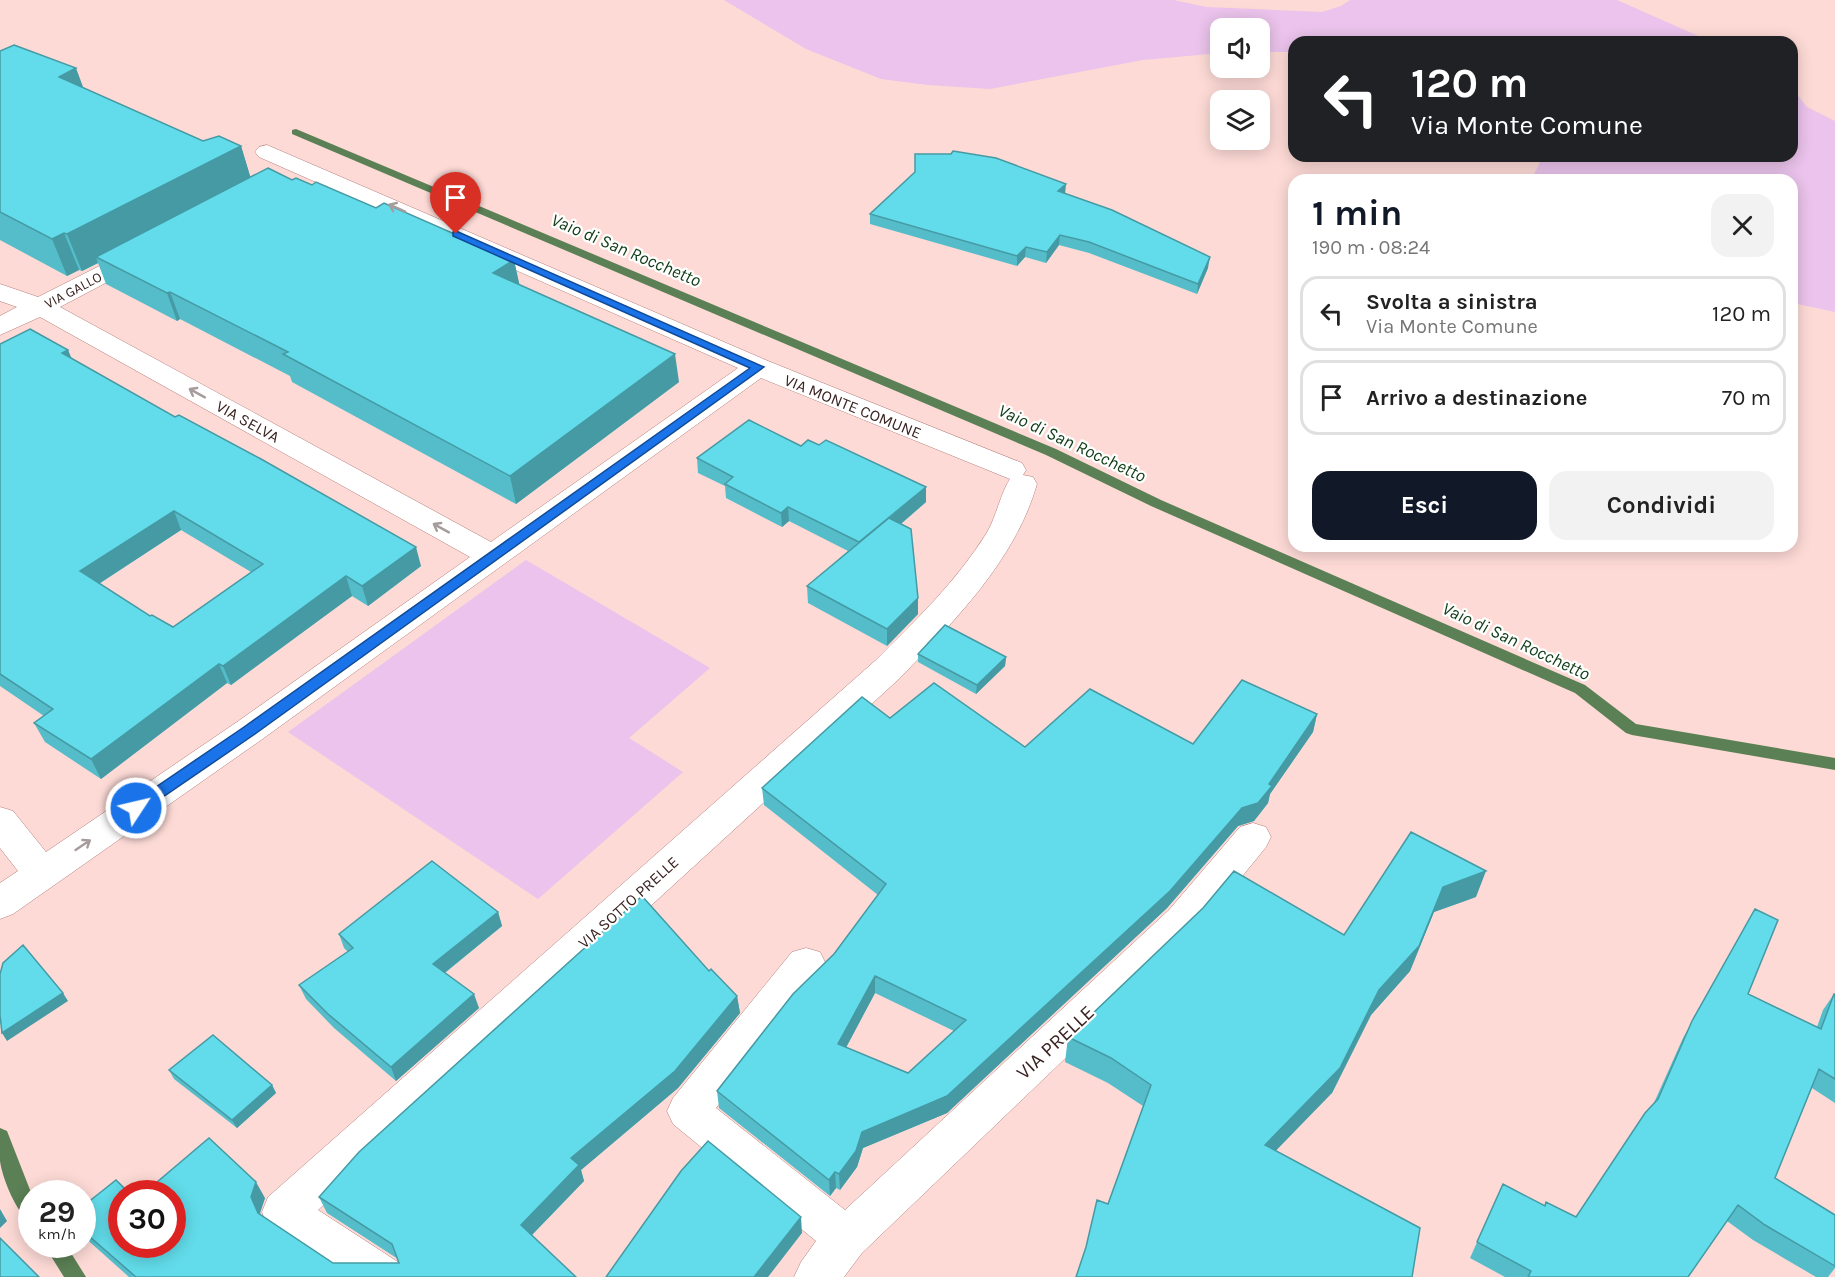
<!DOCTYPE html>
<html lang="it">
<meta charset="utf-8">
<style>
:root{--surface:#fff;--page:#f2f2f2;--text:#222;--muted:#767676;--line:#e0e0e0;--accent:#111827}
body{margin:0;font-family:Karla,sans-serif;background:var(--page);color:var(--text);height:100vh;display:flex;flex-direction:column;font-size:22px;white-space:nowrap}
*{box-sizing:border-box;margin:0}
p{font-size:20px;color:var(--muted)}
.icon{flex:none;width:33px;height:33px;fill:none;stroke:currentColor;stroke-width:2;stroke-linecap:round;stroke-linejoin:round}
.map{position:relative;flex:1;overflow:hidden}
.drawer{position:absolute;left:1288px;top:174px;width:510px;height:378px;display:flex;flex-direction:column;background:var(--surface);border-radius:18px;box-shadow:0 3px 15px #0003}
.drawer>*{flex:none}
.top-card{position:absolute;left:1288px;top:36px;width:510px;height:126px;border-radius:18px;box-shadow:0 3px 15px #0003;background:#202124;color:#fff;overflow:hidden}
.fabs{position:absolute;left:1210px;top:18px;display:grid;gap:12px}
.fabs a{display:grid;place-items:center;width:60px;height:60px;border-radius:12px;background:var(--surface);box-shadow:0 3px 15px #0003;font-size:30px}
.speed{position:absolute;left:18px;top:1180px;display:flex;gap:12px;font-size:30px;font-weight:700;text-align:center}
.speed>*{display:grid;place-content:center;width:78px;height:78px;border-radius:50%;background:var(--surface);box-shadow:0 3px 15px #0003;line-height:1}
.speed small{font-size:15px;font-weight:400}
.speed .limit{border:9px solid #d22;background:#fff;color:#111}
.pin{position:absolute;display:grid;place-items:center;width:51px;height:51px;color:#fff;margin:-62px -26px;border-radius:50% 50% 50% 0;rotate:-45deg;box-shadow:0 0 6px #0007}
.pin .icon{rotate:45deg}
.me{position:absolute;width:66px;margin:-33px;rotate:55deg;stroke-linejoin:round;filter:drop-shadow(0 0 4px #0008)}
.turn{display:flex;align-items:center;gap:21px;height:126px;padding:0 24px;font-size:27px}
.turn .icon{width:78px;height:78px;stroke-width:2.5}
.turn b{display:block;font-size:42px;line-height:51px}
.round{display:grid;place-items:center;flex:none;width:63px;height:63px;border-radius:18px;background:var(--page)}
.head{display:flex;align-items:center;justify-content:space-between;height:102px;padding:0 24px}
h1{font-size:36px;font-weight:700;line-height:45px;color:var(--accent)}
.cta{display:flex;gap:12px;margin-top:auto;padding:12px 24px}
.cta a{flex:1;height:69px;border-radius:18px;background:var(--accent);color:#fff;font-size:24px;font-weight:700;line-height:69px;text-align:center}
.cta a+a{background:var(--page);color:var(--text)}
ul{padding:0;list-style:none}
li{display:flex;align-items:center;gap:18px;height:75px;margin:0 12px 9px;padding:0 12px;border:3px solid var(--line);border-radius:18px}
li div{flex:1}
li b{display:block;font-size:22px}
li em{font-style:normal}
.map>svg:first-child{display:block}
.green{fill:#ebc3ec}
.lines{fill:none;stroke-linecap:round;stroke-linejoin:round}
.stream{fill:#5b8055;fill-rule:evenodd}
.minor-casing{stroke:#b37e79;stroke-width:1}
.minor{fill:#fff;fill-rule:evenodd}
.wall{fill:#54bdc9;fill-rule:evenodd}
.shaded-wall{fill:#459aa4}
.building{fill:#62dcea;stroke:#459aa4;stroke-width:1.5;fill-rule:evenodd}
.oneway{stroke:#a69c9c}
.route{fill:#1a73e8;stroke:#114b97;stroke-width:1.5}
.labels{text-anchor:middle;stroke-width:4.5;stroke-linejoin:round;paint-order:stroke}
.far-street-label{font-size:14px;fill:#3a2422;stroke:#fff}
.street-label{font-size:16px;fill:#3a2422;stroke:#fff}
.water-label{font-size:18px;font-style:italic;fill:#0d3b13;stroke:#fff}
.near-street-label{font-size:20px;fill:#3a2422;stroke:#fff}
</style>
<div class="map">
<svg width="1835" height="1277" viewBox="0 0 1835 1277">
<rect width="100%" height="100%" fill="#fddad6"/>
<!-- green -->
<path class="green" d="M724 0H1174L1206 7 1322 12 1341 6 1350 0H1617L1712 42H1294V52H1260V28H1221V53L1143 60 990 89 928 85 881 79 806 49Z
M1793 89 1807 107 1835 121V312L1793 303 1792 180H1531L1543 156H1792Z
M526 560 710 668 629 738 683 772 538 899 288 732Z"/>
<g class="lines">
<!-- stream -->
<path class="stream" d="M296 129 1056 449 1161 500 1585 685 1636 724 1835 758V770L1632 735 1626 733 1575 693 1151 506 1046 455 292 134V130Z
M0 1128 7 1131 32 1195V1222C17 1216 2 1177 0 1161 0 1151 0 1139 0 1128Z
M44 1245H66L86 1277H64Z"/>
<defs>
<path id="minor" d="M267 145 768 361 1022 463 1026 470 1023 475 1033 477 1037 484C1015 561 954 621 900 678L318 1210 398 1262 405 1277H343L268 1227 262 1212 268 1197 876 660C915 621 956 582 986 534 997 516 1000 494 1010 479L761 378 261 740 13 914 0 919V883L18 871 0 848V807L13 811 46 852 237 722 470 557 40 317 0 335V316L17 307 0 301V284L38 297 133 249 142 246 151 249 155 254 151 259 60 307 491 542 738 368 259 157 255 152 259 147Z
M1253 823 1266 827 1271 837 1266 847 1197 932 862 1253 844 1277H794L801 1262 816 1241 673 1124 667 1111 673 1098 792 952 806 948 820 952 826 964 820 976 716 1108 845 1210 1169 910 1240 827Z"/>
</defs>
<!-- minor casing -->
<use href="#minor" class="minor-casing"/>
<!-- minor -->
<use href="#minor" class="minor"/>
</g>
<!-- wall -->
<path class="wall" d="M0 51 203 141 241 146 250 177 292 180 312 185 514 260 519 285 679 382 516 504 292 382 290 376 180 319 177 321 106 284 98 263 82 271 79 270 67 276 0 240Z
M915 172 1065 194 1208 268 1197 294 1089 253 1059 245 1046 263 1025 257 1017 266 870 224V214Z
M0 344 68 350 71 358 421 566 368 606 352 596 231 685 227 683 101 779 45 742 34 723 44 716 0 686ZM181 530 251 572 173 627 150 616 99 584Z
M819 445 926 487V502L901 524 918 614 887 646 808 603 807 586 848 551 789 521 782 527 726 498 725 486 698 473 697 458 801 446Z
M918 654 1006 657 1005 666 976 694 918 662Z
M1317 714 1313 732 1270 794 1268 803 1254 821 1238 826 1167 908 947 1113 863 1148 857 1167 840 1190 836 1188 830 1196 719 1108 717 1091 834 954 878 895 764 805 762 788 890 718 1025 747 1193 744ZM875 993 954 1031 908 1073 846 1047Z
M1476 897 1434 912 1410 971 1371 1015 1332 1093 1108 1204 1143 1106 1108 1083 1065 1062 1068 1037 1344 935Z
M1755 909 1748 994 1817 1027 1823 1010 1834 994H1835V1103L1812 1088 1775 1178 1835 1215V1268L1828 1277H1816L1753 1240 1727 1221 1688 1277H1505L1470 1258 1503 1184 1544 1206 1576 1217 1653 1105 1683 1038Z
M498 912 502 926 445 973 479 1008 396 1081 334 1028 306 999 299 985 348 952 344 948 339 934Z
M709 971 737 996 740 1013 678 1088 581 1170 584 1181 532 1235 576 1277H129L82 1235V1207L122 1245 265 1198 260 1213 261 1215 333 1263H399L398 1259 327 1213 319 1197Z
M169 1070 272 1085 276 1093 237 1128 174 1079Z"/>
<!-- shaded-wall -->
<path class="shaded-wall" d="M76 68 89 103 59 77Z
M241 146 252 182 96 257 98 263 82 271 67 234Z
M1066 184 1065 195 1058 191Z
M64 233 79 270 67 276 52 239Z
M1060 235 1059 245 1046 263 1047 252Z
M1026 247 1025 257 1017 266V256Z
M1210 257 1208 268 1197 294 1198 284Z
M514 260 520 287 493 273Z
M170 292 180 319 177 321 167 293Z
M68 350 76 369 62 353Z
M675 354 679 382 516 504 510 476Z
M926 487V502L861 558 860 543Z
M788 507 789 521 782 527 781 513Z
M174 511 181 530 89 590 80 571Z
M416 547 421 566 368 606 362 586Z
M346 576 352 596 231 685 223 666Z
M918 598V614L887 646V629Z
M1006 657 1005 666 976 694 977 685Z
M219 664 227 683 101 779 91 759Z
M1317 714 1313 732 1270 794 1268 803 1254 821 1238 826 1167 908 947 1113 863 1148 857 1167 840 1190 839 1174 862 1132 1269 784Z
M1486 871 1476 897 1434 912 1410 971 1371 1015 1332 1093 1259 1168 1265 1145 1379 990 1443 887Z
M498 912 502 926 438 978 433 964Z
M875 976V993L839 1061 838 1044Z
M63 993 68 1001 7 1041 2 1033Z
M474 994 479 1008 396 1081 391 1067Z
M737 996 740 1013 678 1088 581 1170 584 1181 526 1241 521 1225 571 1158Z
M272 1085 276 1093 237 1128 232 1120Z
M835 1172 836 1188 830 1196 829 1180Z
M256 1182 265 1198 260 1213 267 1229 258 1213 251 1197Z
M0 1209 7 1221 0 1228Z
M801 1217 802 1233 768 1277H754Z"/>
<!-- building -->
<path class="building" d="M14 45 76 68 59 77 203 141 219 136 241 146 67 234 64 233 52 239 0 212V51Z
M953 151 996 158 1066 184 1058 191 1112 210 1210 257 1198 284 1089 242 1060 235 1047 252 1026 247 1017 256 870 214 915 172V154H951Z
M268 168 292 180 296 178 312 185 316 182 376 208 384 203 514 260 493 273 675 354 510 476 283 354 288 352 170 292 167 293 96 257Z
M30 329 68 350 62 353 175 417 179 415 261 459 416 547 362 586 346 576 223 666 219 664 91 759 34 723 53 709 0 674V344ZM174 511 263 564 173 627 152 615 150 616 80 571Z
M749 420 801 446 808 440 819 445 826 440 926 487 859 542 788 507 781 513 725 484 733 477 697 458Z
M889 518 911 529 918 598 887 629 807 586Z
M945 625 1006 657 977 685 918 654Z
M1242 680 1317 714 1269 784 1272 786 1258 803 1242 808 1170 891 947 1096 862 1132 856 1151 839 1174 835 1172 829 1180 717 1091 793 994 834 954 886 884 762 788 862 697 890 718 934 683 1025 747 1090 689 1193 744ZM875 976 966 1020 908 1073 838 1044Z
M1411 832 1486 871 1443 887 1419 946 1379 990 1340 1068 1265 1145 1420 1228 1412 1277H1076L1086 1247 1097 1200 1108 1204 1151 1085 1111 1058 1068 1037 1203 908 1234 871 1344 935Z
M432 861 498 912 433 964 474 994 391 1067 328 1014 299 985 353 948 339 934Z
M642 896 709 971 711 969 737 996 675 1071 571 1158 579 1165 521 1225 576 1277H136L82 1230V1207L116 1180 130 1194H122V1245H172V1194H143L209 1138 256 1182 251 1197 258 1213 333 1263H399L392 1244 319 1197 359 1152Z
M1755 909 1778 920 1748 994 1821 1029 1834 994H1835V1079L1819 1069 1775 1178 1835 1215V1266L1765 1225 1738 1205 1688 1277H1528L1531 1271 1477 1242 1503 1184 1545 1206 1546 1202 1576 1217 1645 1113 1658 1099 1692 1021Z
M23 945 63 993 2 1033 0 1015V974L3 963Z
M213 1035 272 1085 232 1120 169 1070Z
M708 1141 801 1217 754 1277H606L681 1171Z
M0 1238 39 1277H0Z"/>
<!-- one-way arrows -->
<defs><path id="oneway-shaft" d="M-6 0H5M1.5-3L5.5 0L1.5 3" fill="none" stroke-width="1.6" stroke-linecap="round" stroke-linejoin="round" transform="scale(1.5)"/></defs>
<g class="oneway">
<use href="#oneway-shaft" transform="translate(397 208) rotate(-156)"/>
<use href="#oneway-shaft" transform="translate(197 393) rotate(-151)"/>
<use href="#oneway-shaft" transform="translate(441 528) rotate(-151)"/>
<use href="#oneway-shaft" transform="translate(83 845) rotate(-34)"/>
</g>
<!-- route -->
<path class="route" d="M456 231 764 367 255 734 141 812H131L128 808 131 804 244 727 750 368 453 236V232Z"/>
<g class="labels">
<!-- far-street labels -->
<g class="far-street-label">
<text transform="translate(73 290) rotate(-28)" y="5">VIA GALLO</text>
</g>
<!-- street labels -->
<g class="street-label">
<text transform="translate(853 406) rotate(22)" y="6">VIA MONTE COMUNE</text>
<text transform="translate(248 421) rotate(29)" y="6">VIA SELVA</text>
<text transform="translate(628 902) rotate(-42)" y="6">VIA SOTTO PRELLE</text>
</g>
<!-- water labels -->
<g class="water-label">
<text transform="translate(626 250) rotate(23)" y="6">Vaio di San Rocchetto</text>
<text transform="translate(1072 443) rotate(25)" y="6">Vaio di San Rocchetto</text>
<text transform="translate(1516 641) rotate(25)" y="6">Vaio di San Rocchetto</text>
</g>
<!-- near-street labels -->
<g class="near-street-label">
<text transform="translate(1055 1042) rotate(-43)" y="7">VIA PRELLE</text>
</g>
</g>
</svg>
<div class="fabs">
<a><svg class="icon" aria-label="sound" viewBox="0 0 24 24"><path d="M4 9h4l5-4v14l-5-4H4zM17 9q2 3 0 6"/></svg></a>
<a><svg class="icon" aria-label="layers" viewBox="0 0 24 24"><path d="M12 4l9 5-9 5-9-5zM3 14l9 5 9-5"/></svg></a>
</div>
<div class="speed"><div>29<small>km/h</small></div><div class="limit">30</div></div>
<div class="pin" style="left:456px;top:234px;background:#d93025"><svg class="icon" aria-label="arrive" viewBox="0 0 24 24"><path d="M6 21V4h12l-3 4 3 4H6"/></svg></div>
<svg class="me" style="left:136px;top:808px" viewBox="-20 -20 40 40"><circle r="17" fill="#1a73e8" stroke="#fff" stroke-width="3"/><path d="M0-11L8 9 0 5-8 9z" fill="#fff"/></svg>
<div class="top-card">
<div class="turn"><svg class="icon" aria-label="left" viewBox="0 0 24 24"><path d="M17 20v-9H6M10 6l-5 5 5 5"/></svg><div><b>120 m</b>Via Monte Comune</div></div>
</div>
<section class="drawer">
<div class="head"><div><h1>1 min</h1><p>190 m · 08:24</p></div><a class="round"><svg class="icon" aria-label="close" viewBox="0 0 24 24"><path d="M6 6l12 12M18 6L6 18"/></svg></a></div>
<ul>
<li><svg class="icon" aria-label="left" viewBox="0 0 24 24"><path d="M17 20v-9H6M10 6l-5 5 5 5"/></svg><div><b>Svolta a sinistra</b><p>Via Monte Comune</p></div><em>120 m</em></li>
<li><svg class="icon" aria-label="arrive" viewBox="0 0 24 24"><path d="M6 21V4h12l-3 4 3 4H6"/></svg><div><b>Arrivo a destinazione</b></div><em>70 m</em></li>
</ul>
<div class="cta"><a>Esci</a><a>Condividi</a></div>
</section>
</div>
